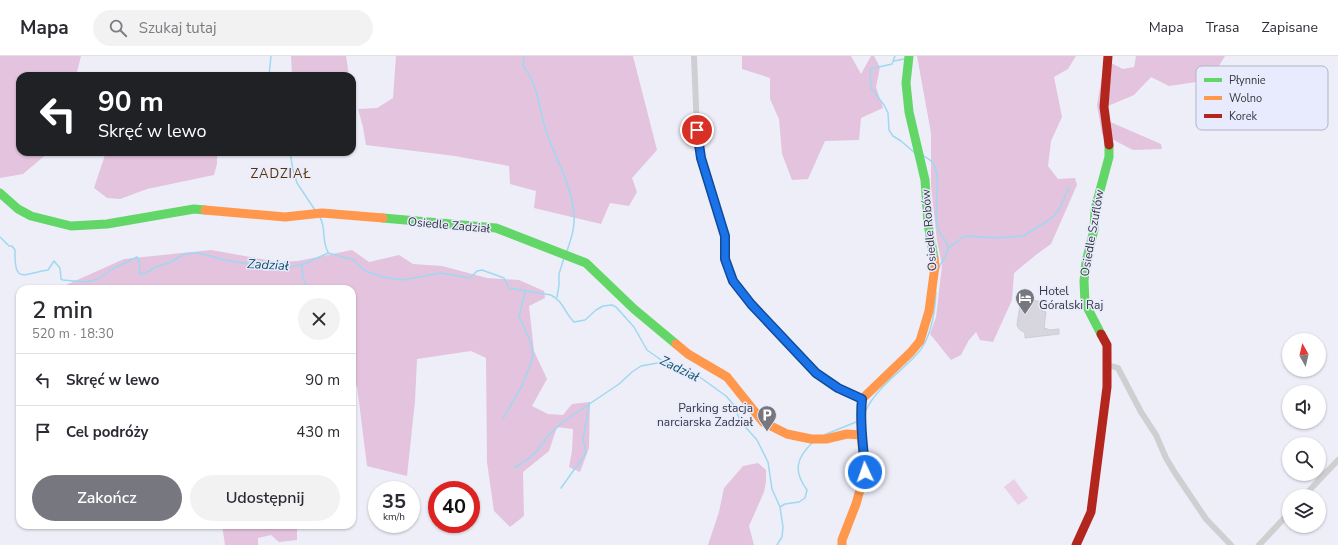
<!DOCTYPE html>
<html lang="pl">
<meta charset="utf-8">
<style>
:root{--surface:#fff;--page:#f2f2f3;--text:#2b2b33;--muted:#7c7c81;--line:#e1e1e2;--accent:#76777f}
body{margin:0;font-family:"Nunito Sans",sans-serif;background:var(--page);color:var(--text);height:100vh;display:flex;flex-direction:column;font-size:15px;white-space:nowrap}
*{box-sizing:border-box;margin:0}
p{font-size:13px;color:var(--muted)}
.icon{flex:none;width:22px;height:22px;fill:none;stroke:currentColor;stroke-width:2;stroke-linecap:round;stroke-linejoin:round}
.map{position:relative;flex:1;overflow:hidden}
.sheet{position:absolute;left:16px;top:229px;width:340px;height:244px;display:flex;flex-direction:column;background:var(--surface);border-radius:12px;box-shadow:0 1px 3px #0004}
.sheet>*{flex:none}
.guide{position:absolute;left:16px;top:16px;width:340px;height:84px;border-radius:12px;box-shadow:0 1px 3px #0004;background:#202124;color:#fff;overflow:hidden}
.needle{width:26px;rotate:352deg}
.tools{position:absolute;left:1282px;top:277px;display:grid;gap:8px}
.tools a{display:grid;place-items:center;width:44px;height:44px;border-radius:50%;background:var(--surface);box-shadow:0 1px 3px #0004;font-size:20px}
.speed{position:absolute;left:368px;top:425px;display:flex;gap:8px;font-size:20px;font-weight:700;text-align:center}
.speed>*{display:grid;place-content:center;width:52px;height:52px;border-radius:50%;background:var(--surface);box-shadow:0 1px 3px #0004;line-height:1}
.speed small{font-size:10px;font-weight:400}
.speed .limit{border:6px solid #d22;background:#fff;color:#111}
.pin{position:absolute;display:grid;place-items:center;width:34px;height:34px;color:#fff;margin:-17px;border:2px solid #fff;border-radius:50%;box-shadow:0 1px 4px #0007}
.me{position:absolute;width:44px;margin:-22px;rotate:357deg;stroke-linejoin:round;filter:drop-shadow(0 0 3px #0008)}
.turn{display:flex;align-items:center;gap:14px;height:84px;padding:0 16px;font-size:18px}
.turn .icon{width:52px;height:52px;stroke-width:2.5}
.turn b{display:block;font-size:28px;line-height:34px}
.round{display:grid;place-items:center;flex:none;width:42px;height:42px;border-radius:21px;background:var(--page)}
.overview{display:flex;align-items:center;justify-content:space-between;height:68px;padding:0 16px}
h1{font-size:24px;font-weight:600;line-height:30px}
.primary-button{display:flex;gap:8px;margin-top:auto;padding:8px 16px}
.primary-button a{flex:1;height:46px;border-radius:24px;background:var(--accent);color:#fff;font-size:16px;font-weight:600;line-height:46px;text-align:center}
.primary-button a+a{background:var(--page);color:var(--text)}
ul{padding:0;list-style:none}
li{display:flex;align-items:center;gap:12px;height:52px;padding:0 16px;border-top:1px solid var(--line)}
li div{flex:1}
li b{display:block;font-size:15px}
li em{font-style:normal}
header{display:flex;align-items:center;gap:24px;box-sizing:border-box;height:56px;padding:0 20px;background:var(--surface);border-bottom:1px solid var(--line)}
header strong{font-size:19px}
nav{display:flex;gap:22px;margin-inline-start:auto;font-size:14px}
.search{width:280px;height:36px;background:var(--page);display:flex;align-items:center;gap:10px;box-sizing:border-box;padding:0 14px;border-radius:22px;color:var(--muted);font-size:15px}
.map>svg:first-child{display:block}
.green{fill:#eacfe6}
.forest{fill:#e4c3df}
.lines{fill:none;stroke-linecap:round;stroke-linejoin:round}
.stream{stroke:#9fd8f1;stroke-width:1.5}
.building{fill:#d7d6de;stroke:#ceccd4}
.street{stroke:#cfcfd2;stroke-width:6}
.fast{stroke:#63d668;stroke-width:9}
.slow{stroke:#ff974d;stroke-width:9}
.jam{stroke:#b3261e;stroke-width:9}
.route-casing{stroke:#114b97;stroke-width:10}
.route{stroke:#1a73e8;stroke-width:7}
.labels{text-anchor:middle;stroke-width:3;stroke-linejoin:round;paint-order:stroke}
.street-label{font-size:12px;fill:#36373e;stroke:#e8eafd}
.poi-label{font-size:12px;fill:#36373e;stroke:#e8eafd;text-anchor:start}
.neighbourhood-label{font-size:13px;letter-spacing:1px;fill:#583101;stroke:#e8eafd}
.water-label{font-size:13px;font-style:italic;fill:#0b5267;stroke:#e8eafd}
.key{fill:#e8eafd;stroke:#b3b4c4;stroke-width:1}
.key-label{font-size:11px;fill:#36373e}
</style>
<header>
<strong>Mapa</strong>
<div class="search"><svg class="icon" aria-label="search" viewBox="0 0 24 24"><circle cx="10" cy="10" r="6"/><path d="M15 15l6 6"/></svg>Szukaj tutaj</div>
<nav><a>Mapa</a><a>Trasa</a><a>Zapisane</a></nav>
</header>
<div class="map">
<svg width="1338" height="489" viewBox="0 0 1338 489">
<rect width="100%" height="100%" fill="#edeef8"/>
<!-- green -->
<path class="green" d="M1014 423 1028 442 1018 449 1004 431Z"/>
<!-- forest -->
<path class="forest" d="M0 0H81L76 20H20V96H49L23 118 0 122Z
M291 0H346L349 20H292Z
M396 0H633L657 94 632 122 637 136 629 150 610 147 601 168 534 152 536 135 510 128 509 110 455 100 366 89 363 71 358 53 377 52 393 42Z
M742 0H851L861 18 871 0H874L880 11 876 31 883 52 861 62 859 84 825 85 808 123 792 124 782 98 779 63 770 43V22L742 13Z
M917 0H1076L1068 13 1054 21 1062 61 1051 85 1048 110 1058 123 1075 122 1077 129 1051 188 1037 198 1014 217 1012 244 993 286 980 284 976 276 969 284 961 299 951 304 930 278 936 261 942 209 937 185 931 130V77Z
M1136 0H1225L1210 24 1169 30 1151 21 1134 39 1108 50V65L1161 88 1162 93 1133 94 1102 78 1097 49 1104 9 1113 8 1123 13 1134 11Z
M106 96H217V108L214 119 147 133 120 143 107 142 94 132Z
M211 194 278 206 298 205 352 194 369 206 399 199 413 208 442 210 487 222 519 224 544 235 545 242 529 250 534 295 547 323 532 350 548 358 563 359 572 348 590 346 589 392 580 416 569 411 572 395 573 373 557 371 549 395 523 416 524 460 510 471 494 455 487 406 486 302 471 295 417 303 415 345 407 420 367 410 357 330 352 331V233H57L124 203Z
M758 407 766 414V426L764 436 749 470 754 489H708L719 456 724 432 743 410Z
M222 469H297V484L279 486 271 479 258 482V489H225Z"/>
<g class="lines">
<!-- stream -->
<path class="stream" d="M524 0 523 10C539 29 539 55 547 78 557 105 572 130 574 159 575 172 571 183 567 195
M895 0 892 8 870 13 871 32 884 49 888 57 889 74 893 80 901 85 916 98
M894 5 904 3
M269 20 271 0
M290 96 293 114 297 127 315 154
M924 100C927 102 931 104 933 107 942 121 934 152 937 169 938 178 949 186 948 193 948 198 941 205 939 212
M319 160C327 170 321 185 328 196
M0 181 9 190H12L15 194C14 229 23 218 48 214L54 205 60 212 61 223 63 224 86 226 98 223 114 212 137 201 139 204 140 218 146 217 156 211 169 207 184 198 199 197 225 204 248 208 268 207 285 211 302 209 328 197 354 204 365 215 383 221 402 224 441 217 470 222 477 215 482 214 504 222 509 232 551 239C564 246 564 256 574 266L585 264 596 254 603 250 612 249 616 251 634 271 647 294 664 306 697 319 726 340 733 348 741 366 757 384 768 406 772 433 780 451 783 471 782 481 777 489
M949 192 963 181 968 180 996 182 1023 180 1046 166 1054 160 1060 152 1069 131
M302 209 303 222 306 230 304 233
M557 241 559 229V218L564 202
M866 354C878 330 901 316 918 297 932 281 935 256 936 236
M503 363 522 330 533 301 531 287 519 260 525 236
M824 379 856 366
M514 412 528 403 537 395 548 380 564 365 619 328 632 316 641 310 663 306
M561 432 586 397 583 383 589 349
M780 451 785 448 799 446 805 442 807 434C793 415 796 402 813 386"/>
</g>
<!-- building -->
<path class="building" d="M1021 242 1043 246 1042 255 1046 256 1044 272 1050 274 1059 273V278L1025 282V277L1019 273 1017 269Z"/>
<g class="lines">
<!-- street -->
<path class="street" d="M694 0 697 74 701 102 725 179V203L733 225 751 248 816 317 838 332 862 343
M1108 309 1118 312 1141 356 1156 379 1166 402 1175 417 1206 463 1231 489
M1304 440 1338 404
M1259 489 1289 457"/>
<!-- fast -->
<path class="fast" d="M909 0 906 27 909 56 925 124 928 168 934 202
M0 137 18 153 31 160 71 170 107 168 194 153 205 154
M383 162 496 172 586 207 634 253 676 288
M1101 278 1085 247 1084 225 1086 206 1094 174 1095 153 1109 101V89"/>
<!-- slow -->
<path class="slow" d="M205 154 285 161 322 157 383 162
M676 288 688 298 727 321 763 366 787 378 811 383H826L847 378 861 379
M842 489V484L856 448 865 416 861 379 862 343 911 296 920 285 929 255 935 210 934 202"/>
<!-- jam -->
<path class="jam" d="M1108 0 1104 51 1109 89
M1076 489 1091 456 1107 331V289L1101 278"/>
</g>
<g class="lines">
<defs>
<path id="route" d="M697 74 701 102 725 180V203L733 225 751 248 816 317 838 332 862 343C859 368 864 391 865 416"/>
</defs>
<!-- route casing -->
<use href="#route" class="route-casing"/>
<!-- route -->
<use href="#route" class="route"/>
</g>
<!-- icons -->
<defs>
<symbol id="hotel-pin" viewBox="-11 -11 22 30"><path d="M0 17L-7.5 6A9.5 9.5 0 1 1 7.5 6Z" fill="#76777f" stroke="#e8eafd"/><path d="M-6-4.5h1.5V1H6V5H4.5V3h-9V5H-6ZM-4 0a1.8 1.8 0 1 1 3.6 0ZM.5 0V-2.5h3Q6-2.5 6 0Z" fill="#fff"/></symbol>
<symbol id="parking-pin" viewBox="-11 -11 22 30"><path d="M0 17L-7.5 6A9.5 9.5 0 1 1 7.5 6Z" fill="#76777f" stroke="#e8eafd"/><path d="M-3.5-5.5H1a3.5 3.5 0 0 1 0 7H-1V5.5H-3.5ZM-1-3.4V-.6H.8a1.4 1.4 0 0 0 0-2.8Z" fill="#fff"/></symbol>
</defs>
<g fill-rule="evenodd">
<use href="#hotel-pin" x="1014" y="231" width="22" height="30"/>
<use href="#parking-pin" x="756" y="348" width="22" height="30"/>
</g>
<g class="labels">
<!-- street labels -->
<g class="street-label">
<text transform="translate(449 169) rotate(5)" y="4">Osiedle Zadział</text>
<text transform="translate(929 174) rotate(-95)" y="4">Osiedle Robów</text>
<text transform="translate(1092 177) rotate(-80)" y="4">Osiedle Szuflów</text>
</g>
<!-- poi labels -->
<g class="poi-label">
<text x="1039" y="239">Hotel<tspan x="1039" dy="14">Góralski Raj</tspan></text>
<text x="753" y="356" text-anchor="end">Parking stacja<tspan x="753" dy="14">narciarska Zadział</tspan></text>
</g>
<!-- neighbourhood labels -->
<g class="neighbourhood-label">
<text x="281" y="122">ZADZIAŁ</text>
</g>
<!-- water labels -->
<g class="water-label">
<text transform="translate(268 208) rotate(3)" y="5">Zadział</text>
<text transform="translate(680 312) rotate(26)" y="5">Zadział</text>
</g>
</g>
<!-- legend -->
<rect x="1196" y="10" width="132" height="64" rx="6" class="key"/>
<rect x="1204" y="22" width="18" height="4" fill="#63d668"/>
<rect x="1204" y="40" width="18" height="4" fill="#ff974d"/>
<rect x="1204" y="58" width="18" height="4" fill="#b3261e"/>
<g class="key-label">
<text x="1229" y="28">Płynnie</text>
<text x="1229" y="46">Wolno</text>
<text x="1229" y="64">Korek</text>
</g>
</svg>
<div class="tools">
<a><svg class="needle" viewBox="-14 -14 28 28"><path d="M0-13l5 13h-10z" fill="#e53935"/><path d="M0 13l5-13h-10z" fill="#7c7c81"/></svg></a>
<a><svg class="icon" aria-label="sound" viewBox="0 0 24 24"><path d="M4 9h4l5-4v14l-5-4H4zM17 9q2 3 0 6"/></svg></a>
<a><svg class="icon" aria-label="search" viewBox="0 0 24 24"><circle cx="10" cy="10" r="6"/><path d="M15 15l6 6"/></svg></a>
<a><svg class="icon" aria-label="layers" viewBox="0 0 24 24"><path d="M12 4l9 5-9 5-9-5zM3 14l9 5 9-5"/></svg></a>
</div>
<div class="speed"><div>35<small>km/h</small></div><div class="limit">40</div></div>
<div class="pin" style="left:697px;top:74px;background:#d93025"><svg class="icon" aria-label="arrive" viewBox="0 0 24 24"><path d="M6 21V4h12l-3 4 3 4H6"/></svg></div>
<svg class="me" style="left:865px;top:416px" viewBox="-20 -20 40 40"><circle r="17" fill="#1a73e8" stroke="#fff" stroke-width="3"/><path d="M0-11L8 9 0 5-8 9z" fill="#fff"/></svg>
<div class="guide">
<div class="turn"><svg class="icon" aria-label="left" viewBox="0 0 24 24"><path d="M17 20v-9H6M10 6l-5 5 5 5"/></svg><div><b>90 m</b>Skręć w lewo</div></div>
</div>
<section class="sheet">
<div class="overview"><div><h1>2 min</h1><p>520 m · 18:30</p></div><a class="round"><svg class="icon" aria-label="close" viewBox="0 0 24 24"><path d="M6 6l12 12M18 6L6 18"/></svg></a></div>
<ul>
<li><svg class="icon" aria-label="left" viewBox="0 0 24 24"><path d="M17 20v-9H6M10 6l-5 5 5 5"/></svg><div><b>Skręć w lewo</b></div><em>90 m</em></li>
<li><svg class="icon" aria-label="arrive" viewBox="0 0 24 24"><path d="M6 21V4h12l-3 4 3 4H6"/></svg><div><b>Cel podróży</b></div><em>430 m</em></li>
</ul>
<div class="primary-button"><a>Zakończ</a><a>Udostępnij</a></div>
</section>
</div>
